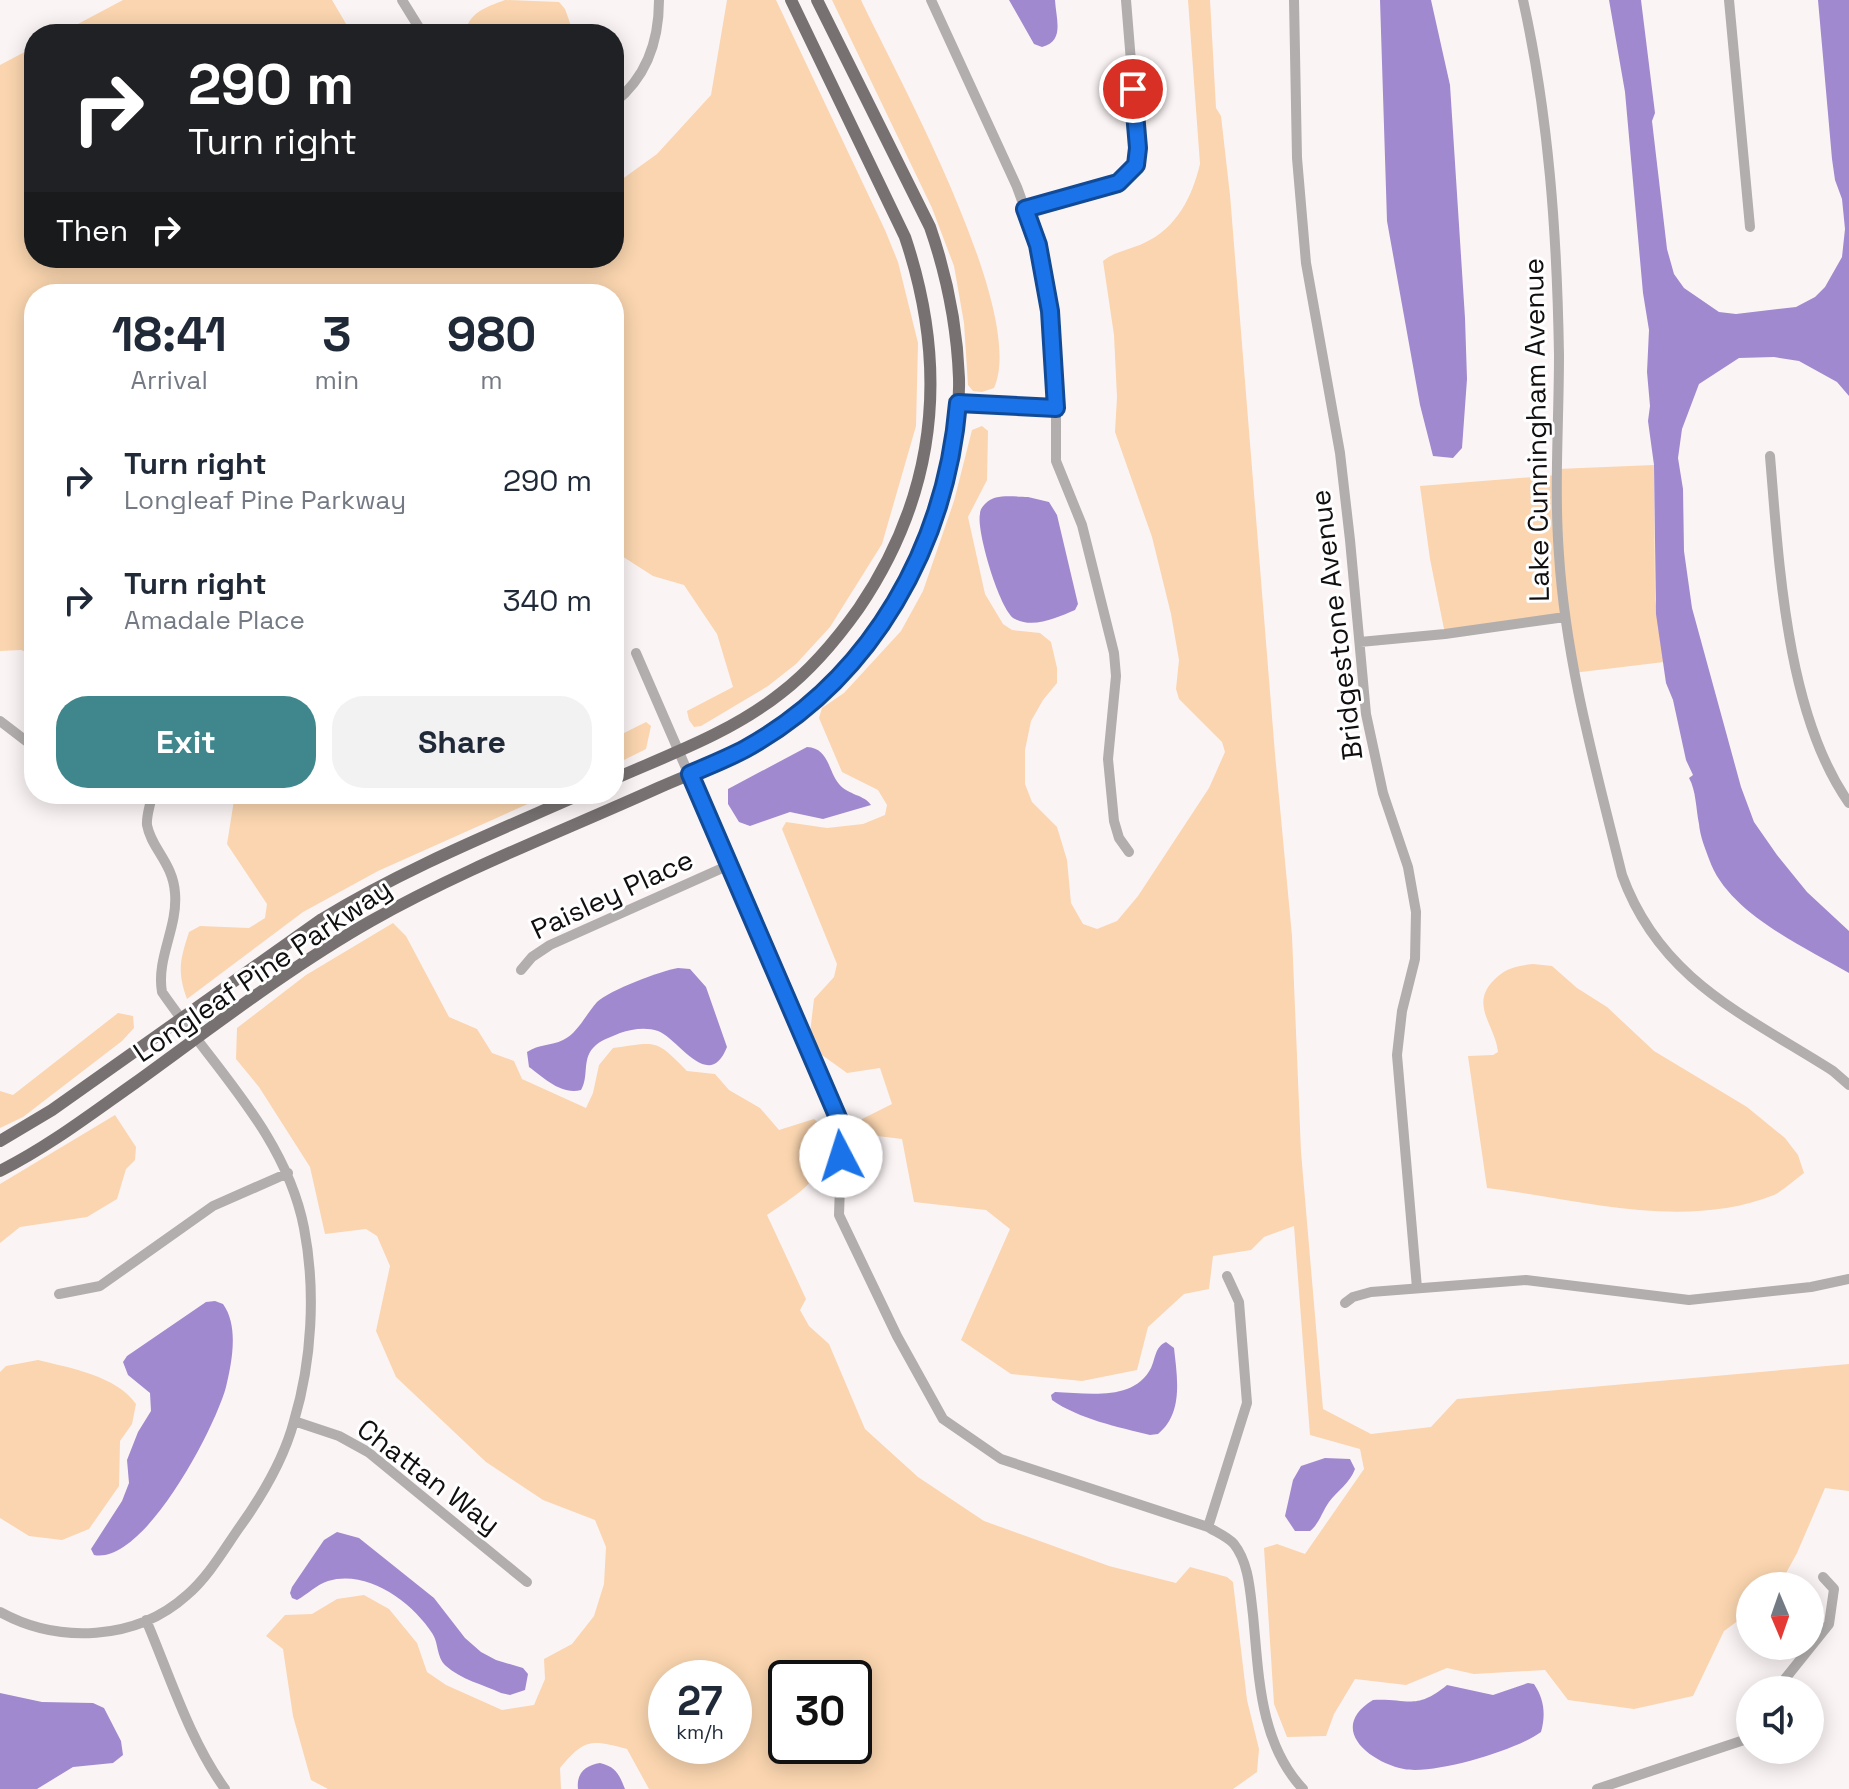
<!DOCTYPE html>
<style>
:root{--surface:#fff;--page:#f2f2f3;--text:#1f2937;--muted:#747a83;--accent:#3f878c}
body{margin:0;font-family:"Space Grotesk",sans-serif;background:var(--page);color:var(--text);height:100vh;display:flex;flex-direction:column;font-size:30px;white-space:nowrap}
*{box-sizing:border-box;margin:0}
p{font-size:26px;color:var(--muted)}
.icon{flex:none;width:44px;height:44px;fill:none;stroke:currentColor;stroke-width:2;stroke-linecap:round;stroke-linejoin:round}
.map{position:relative;flex:1;overflow:hidden}
.details{position:absolute;left:24px;top:284px;width:600px;height:520px;display:flex;flex-direction:column;background:var(--surface);border-radius:32px;box-shadow:0 4px 20px #0003}
.details>*{flex:none}
.hud{position:absolute;left:24px;top:24px;width:600px;height:244px;border-radius:32px;box-shadow:0 4px 20px #0003;background:#202124;color:#fff;overflow:hidden}
.needle{width:52px;rotate:178deg}
.buttons{position:absolute;left:1736px;top:1572px;display:grid;gap:16px}
.buttons a{display:grid;place-items:center;width:88px;height:88px;border-radius:50%;background:var(--surface);box-shadow:0 4px 20px #0003;font-size:40px}
.speed{position:absolute;left:648px;top:1660px;display:flex;gap:16px;font-size:40px;font-weight:700;text-align:center}
.speed>*{display:grid;place-content:center;width:104px;height:104px;border-radius:50%;background:var(--surface);box-shadow:0 4px 20px #0003;line-height:1}
.speed small{font-size:20px;font-weight:400}
.speed .limit{border:4px solid #111;border-radius:12px;background:#fff;color:#111}
.pin{position:absolute;display:grid;place-items:center;width:68px;height:68px;color:#fff;margin:-34px;border:4px solid #fff;border-radius:50%;box-shadow:0 2px 8px #0007}
.me{position:absolute;width:88px;margin:-44px;rotate:355deg;stroke-linejoin:round;filter:drop-shadow(0 0 6px #0008)}
.turn{display:flex;align-items:center;gap:28px;height:168px;padding:0 32px;font-size:36px}
.turn .icon{width:104px;height:104px;stroke-width:2.5}
.turn b{display:block;font-size:56px;line-height:68px}
.then{display:flex;align-items:center;height:76px;padding:0 32px;background:#0003;gap:16px;font-size:30px}
.eta{display:flex;justify-content:space-evenly;align-items:center;height:136px;text-align:center}
.eta b{font-size:48px;font-weight:700;line-height:56px}
.action{display:flex;gap:16px;margin-top:auto;padding:16px 32px}
.action a{flex:1;height:92px;border-radius:32px;background:var(--accent);color:#fff;font-size:32px;font-weight:700;line-height:92px;text-align:center}
.action a+a{background:var(--page);color:var(--text)}
ul{padding:0;list-style:none}
li{display:flex;align-items:center;gap:24px;height:120px;padding:0 32px}
li div{flex:1}
li b{display:block;font-size:30px}
li em{font-style:normal}
.map>svg:first-child{display:block}
.green{fill:#fad5af;fill-rule:evenodd}
.water{fill:#a089ce}
.lines{fill:none;stroke-linecap:round;stroke-linejoin:round}
.minor{stroke:#b1aead;stroke-width:10}
.major{stroke:#777271;stroke-width:12}
.route-casing{stroke:#114b97;stroke-width:20}
.route{stroke:#1a73e8;stroke-width:14}
.labels{text-anchor:middle;stroke-width:6;stroke-linejoin:round;paint-order:stroke}
.street-label{font-size:28px;fill:#100e0f;stroke:#fff}
</style>
<div class="map">
<svg width="1849" height="1789" viewBox="0 0 1849 1789">
<rect width="100%" height="100%" fill="#fbf4f5"/>
<!-- green -->
<path class="green" d="M123 0H332L352 34H59Z
M505 0 559 2 565 9 574 34H464C470 12 484 8 505 0Z
M727 0H776L885 230 898 262 918 343 916 426 882 544 830 627 796 664 768 686 701 726 694 727 689 720 687 711 733 687 717 634 684 585 653 576 614 551V294H34V655L21 650 0 651V65L34 47V258H614V185L657 154 711 95Z
M832 0H861C897 76 1028 313 994 388L982 392 973 391 968 385 964 323 954 266 932 208Z
M1188 0H1210L1216 108 1221 116 1230 195 1275 754 1292 936 1301 1152 1323 1409 1371 1434 1431 1427 1457 1399 1849 1364V1491L1825 1488 1797 1553 1779 1586H1750V1612L1724 1631 1693 1696 1634 1709 1568 1700 1545 1670 1474 1674 1447 1668 1406 1685 1355 1679 1334 1714 1326 1736 1287 1737 1274 1704 1264 1548 1277 1544 1305 1554 1364 1469 1360 1449 1310 1435 1294 1226 1264 1237 1251 1250 1213 1256 1209 1289 1184 1294 1148 1327 1137 1370 1082 1381 1011 1374 961 1340 1010 1229 986 1210 914 1202 902 1139 861 1134 862 1119 892 1104 880 1068 847 1073 822 1055 810 1033 814 999 834 977 837 964 782 829 786 822 827 828 863 824 885 815 887 805 878 790 842 772 819 718 822 708 844 693 901 631 923 591 954 501 972 430 982 426 988 431 987 480 968 517 985 594 1003 624 1012 630 1040 633 1051 642 1057 668V683L1043 700 1031 721 1025 750V784L1032 802 1057 827 1067 860 1071 903 1083 924 1097 929 1117 921 1138 896 1209 788 1225 752 1222 742 1179 699 1176 689 1179 660 1171 614 1152 537 1115 432 1117 397 1114 335 1103 261C1115 251 1130 250 1144 243 1177 228 1192 197 1200 164Z
M1654 465 1655 599 1664 662 1573 673 1565 618 1445 634 1430 559 1420 486 1557 475V469Z
M646 722 651 726 646 749 614 765V738Z
M235 794H550L378 871 303 912 187 999C177 971 180 960 189 932L200 926 249 928 265 918 267 904 227 844Z
M393 923 406 936 449 1017 477 1029 492 1053 514 1061 522 1079 586 1108 593 1093 599 1065 613 1048C657 1042 655 1038 687 1071L715 1074 729 1090 760 1108 779 1130 814 1119 826 1130C829 1178 802 1191 767 1215L806 1299 800 1310 809 1326 829 1344 865 1429 918 1477 984 1521 1109 1566 1176 1583 1190 1567 1227 1577 1233 1582 1247 1700 1259 1749 1257 1772 1233 1789H649L627 1749C591 1739 584 1739 560 1768L561 1789H328L311 1780 293 1716 283 1649 266 1636 285 1615 312 1614 337 1599 364 1595 389 1609 417 1643 427 1672 446 1685 502 1710 534 1705 545 1679 544 1659 572 1644 594 1616 604 1584 606 1547 595 1520 543 1500 486 1462 396 1377 376 1331 390 1266 377 1236 366 1229 325 1234 310 1167 259 1087 236 1059 237 1028 306 975ZM666 1678H734V1746H666ZM786 1678H854V1746H786Z
M1533 964 1552 966 1577 988 1607 1007 1654 1051 1747 1107 1785 1138 1798 1155 1804 1173C1794 1180 1784 1190 1774 1195 1683 1231 1579 1199 1487 1188L1468 1056 1493 1055 1498 1052C1495 1025 1470 1005 1493 981 1505 968 1516 966 1533 964Z
M118 1013 133 1016 134 1028 122 1041 23 1117 0 1128V1091L13 1095Z
M115 1115 136 1147 135 1160 126 1169 117 1199 87 1217 20 1227 0 1243V1184Z
M38 1360C70 1368 117 1376 136 1404L132 1424 120 1441 119 1486 89 1529 62 1540 29 1536 0 1518V1372L6 1366Z"/>
<!-- water -->
<path class="water" d="M1009 0H1055C1056 19 1065 41 1042 47L1034 44Z
M1380 0H1431L1450 85 1465 318 1467 379 1462 448 1453 458 1433 456 1420 405 1387 221Z
M1609 0H1641L1655 113 1652 121 1667 249 1674 274 1684 288 1719 312 1736 314 1796 307 1815 297 1825 287 1842 257 1845 229 1842 199 1835 180 1832 159 1818 0H1849V396L1837 382 1799 361 1774 357 1739 358 1699 384 1682 429 1678 458 1683 489 1684 551 1692 608 1741 787 1754 822 1777 855 1807 892 1849 931V973C1802 946 1727 912 1709 859 1705 848 1700 836 1699 824 1696 809 1696 790 1689 778L1693 775 1686 760 1673 700 1666 683 1656 614 1654 465 1648 421 1650 406 1647 372 1649 330 1643 293 1625 92Z
M1028 497 1049 502 1057 515 1078 604 1075 610C1058 617 1034 629 1015 619 1000 612 976 530 980 514 980 509 983 506 986 503 995 493 1016 497 1028 497Z
M807 747C829 748 828 771 839 784 848 795 865 795 871 805L823 819 790 812 750 826 739 822 728 804V789Z
M678 968 690 969 706 987 727 1047C709 1093 678 1038 658 1031 646 1027 632 1029 620 1033 611 1037 600 1040 593 1048 582 1060 589 1077 581 1090 561 1095 544 1078 529 1067L527 1052C539 1044 551 1046 563 1040 578 1033 586 1014 597 1002 610 990 660 971 678 968Z
M215 1301 223 1304C239 1326 232 1362 226 1387 215 1428 144 1565 94 1555L91 1549 122 1501 129 1483 127 1460 138 1432 151 1411 150 1393 128 1375 123 1362 127 1356 206 1302Z
M1166 1342 1174 1348C1177 1376 1184 1413 1158 1434L1150 1435C1118 1427 1079 1419 1052 1400L1051 1395 1055 1392C1086 1393 1134 1402 1151 1368 1156 1357 1155 1347 1166 1342Z
M1325 1458 1350 1459 1355 1469C1350 1483 1337 1491 1329 1502 1322 1512 1319 1524 1310 1531H1295L1285 1516 1293 1480 1301 1466Z
M337 1532 359 1538 434 1598 465 1638 481 1652 496 1660 523 1668 528 1674 525 1690 510 1695 501 1693C484 1685 460 1679 446 1666 436 1657 439 1643 432 1633 412 1602 367 1569 328 1581 316 1585 308 1594 297 1600L292 1598 290 1593 292 1587 324 1540Z
M1528 1683 1534 1684C1544 1699 1546 1714 1541 1732 1517 1750 1434 1775 1404 1769 1369 1762 1327 1728 1373 1700 1407 1698 1416 1711 1447 1685L1493 1695Z
M0 1693 42 1702 93 1703 104 1708 121 1741 123 1755 113 1763 73 1767 37 1789H0Z
M600 1763C616 1767 619 1774 625 1789H578C576 1773 586 1765 600 1763Z"/>
<g class="lines">
<!-- minor -->
<path class="minor" d="M402 0 423 34
M931 0 1017 187 1038 245 1050 311 1056 408V461L1082 525 1114 653 1116 676 1108 759 1114 821 1119 838 1129 852
M1294 0 1297 158 1306 263 1340 453 1350 540 1366 714 1383 793 1408 867 1416 912 1415 959 1402 1011 1397 1055 1417 1288
M1523 0C1549 117 1557 235 1559 355 1559 421 1554 488 1559 555 1566 664 1596 769 1622 875 1660 980 1745 1015 1833 1071L1849 1085
M1729 0 1750 227
M614 103C647 77 659 40 659 0
M1025 209 1118 183 1136 165 1138 148 1126 0
M958 403 1056 408
M1770 456C1779 563 1786 714 1849 803
M1360 642 1445 634 1565 617
M636 653 842 1127 839 1215 897 1336 943 1419 1001 1459 1208 1527C1216 1532 1228 1537 1234 1544 1249 1563 1250 1591 1253 1615 1259 1675 1259 1742 1303 1789
M0 721 34 747
M521 970 532 957 550 945 727 866
M59 1294 100 1286 213 1206 288 1173
M1345 1303 1353 1297 1371 1292 1526 1280 1689 1300 1811 1287 1849 1279
M294 1421 339 1436 368 1452 527 1582
M1208 1527 1247 1403 1239 1302 1227 1276
M0 1612C58 1644 136 1641 187 1595 208 1577 223 1551 239 1528 262 1496 284 1459 294 1421 312 1361 316 1290 304 1228 286 1135 214 1068 162 992 156 958 178 928 175 893 173 863 151 848 147 825 146 816 151 803 152 794
M146 1620C170 1676 189 1739 225 1789
M1776 1690 1829 1624 1834 1589 1823 1577
M1597 1789 1750 1738"/>
<!-- major -->
<path class="major" d="M614 779C671 754 732 732 781 693 811 670 837 639 859 608 937 493 949 368 905 237L791 0
M0 1141 52 1110 322 919C404 869 493 833 581 794
M0 1171C48 1147 91 1114 135 1083 211 1028 290 967 371 921 463 869 563 831 658 788 687 775 718 764 745 749 875 678 962 525 959 378 957 326 947 276 930 227L817 0"/>
</g>
<g class="lines">
<defs>
<path id="route" d="M841 1156 842 1127 690 774C708 766 728 758 745 749 873 678 946 545 958 403L1056 408 1050 311 1038 245 1025 209 1118 183 1136 165 1138 148 1133 89"/>
</defs>
<!-- route casing -->
<use href="#route" class="route-casing"/>
<!-- route -->
<use href="#route" class="route"/>
</g>
<g class="labels">
<!-- street labels -->
<g class="street-label">
<text transform="translate(1536 430) rotate(-91)" y="10">Lake Cunningham Avenue</text>
<text transform="translate(1336 625) rotate(-97)" y="10">Bridgestone Avenue</text>
<text transform="translate(612 894) rotate(-25)" y="10">Paisley Place</text>
<text transform="translate(262 970) rotate(-34)" y="10">Longleaf Pine Parkway</text>
<text transform="translate(429 1476) rotate(37)" y="10">Chattan Way</text>
</g>
</g>
</svg>
<div class="buttons">
<a><svg class="needle" viewBox="-14 -14 28 28"><path d="M0-13l5 13h-10z" fill="#e53935"/><path d="M0 13l5-13h-10z" fill="#747a83"/></svg></a>
<a><svg class="icon" aria-label="sound" viewBox="0 0 24 24"><path d="M4 9h4l5-4v14l-5-4H4zM17 9q2 3 0 6"/></svg></a>
</div>
<div class="speed"><div>27<small>km/h</small></div><div class="limit">30</div></div>
<div class="pin" style="left:1133px;top:89px;background:#d93025"><svg class="icon" aria-label="arrive" viewBox="0 0 24 24"><path d="M6 21V4h12l-3 4 3 4H6"/></svg></div>
<svg class="me" style="left:841px;top:1156px" viewBox="-20 -20 40 40"><circle r="19" fill="#fff"/><path d="M0-13L10 11 0 6-10 11z" fill="#1a73e8"/></svg>
<div class="hud">
<div class="turn"><svg class="icon" aria-label="right" viewBox="0 0 24 24"><path d="M7 20v-9h11M14 6l5 5-5 5"/></svg><div><b>290 m</b>Turn right</div></div>
<div class="then">Then<svg class="icon" aria-label="right" viewBox="0 0 24 24"><path d="M7 20v-9h11M14 6l5 5-5 5"/></svg></div>
</div>
<section class="details">
<div class="eta">
<div><b>18:41</b><p>Arrival</p></div>
<div><b>3</b><p>min</p></div>
<div><b>980</b><p>m</p></div>
</div>
<ul>
<li><svg class="icon" aria-label="right" viewBox="0 0 24 24"><path d="M7 20v-9h11M14 6l5 5-5 5"/></svg><div><b>Turn right</b><p>Longleaf Pine Parkway</p></div><em>290 m</em></li>
<li><svg class="icon" aria-label="right" viewBox="0 0 24 24"><path d="M7 20v-9h11M14 6l5 5-5 5"/></svg><div><b>Turn right</b><p>Amadale Place</p></div><em>340 m</em></li>
</ul>
<div class="action"><a>Exit</a><a>Share</a></div>
</section>
</div>
